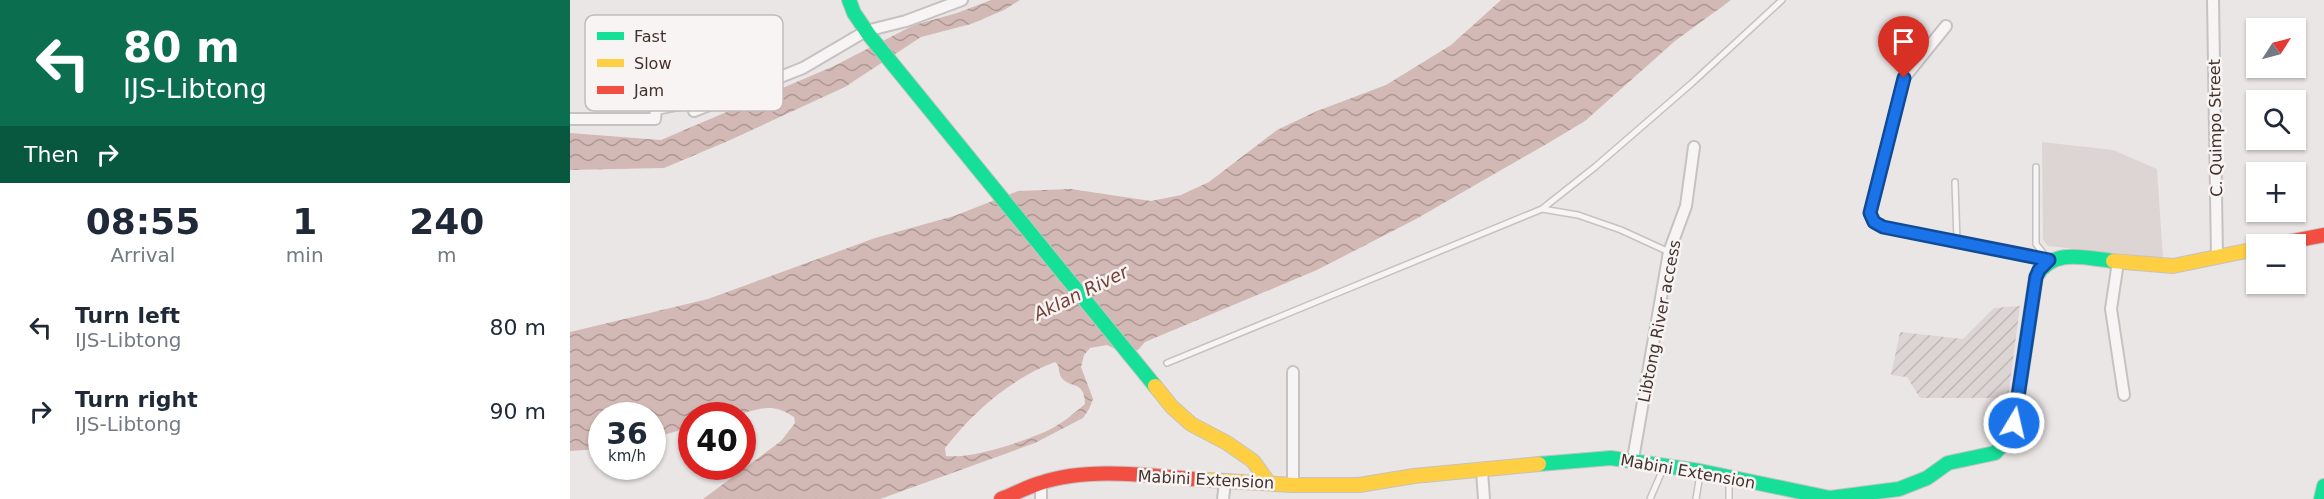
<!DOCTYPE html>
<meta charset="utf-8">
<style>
:root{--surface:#fff;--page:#f6f6f7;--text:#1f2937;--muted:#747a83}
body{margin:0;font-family:"DejaVu Sans",sans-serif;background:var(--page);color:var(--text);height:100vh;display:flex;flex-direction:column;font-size:22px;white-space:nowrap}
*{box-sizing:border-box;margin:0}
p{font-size:20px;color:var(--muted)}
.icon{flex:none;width:33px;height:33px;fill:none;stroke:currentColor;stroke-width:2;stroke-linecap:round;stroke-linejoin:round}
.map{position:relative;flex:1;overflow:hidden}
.drawer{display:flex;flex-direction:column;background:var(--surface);width:570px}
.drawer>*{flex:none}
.guide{background:#0b6e4f;color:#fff;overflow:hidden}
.needle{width:39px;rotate:54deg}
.controls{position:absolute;left:1676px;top:18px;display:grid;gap:12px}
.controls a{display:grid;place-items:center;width:60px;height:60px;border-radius:0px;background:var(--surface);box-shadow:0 2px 4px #0004;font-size:30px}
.speed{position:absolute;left:18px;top:402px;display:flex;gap:12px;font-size:30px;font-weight:700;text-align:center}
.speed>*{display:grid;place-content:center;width:78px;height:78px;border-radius:50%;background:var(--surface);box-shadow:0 2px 4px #0004;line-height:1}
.speed small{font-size:15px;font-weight:400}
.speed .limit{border:9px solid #d22;background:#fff;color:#111}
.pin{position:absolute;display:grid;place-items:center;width:51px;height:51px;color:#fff;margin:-62px -26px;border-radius:50% 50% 50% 0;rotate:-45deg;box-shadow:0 0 6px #0007}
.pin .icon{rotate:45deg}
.me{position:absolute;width:66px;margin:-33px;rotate:9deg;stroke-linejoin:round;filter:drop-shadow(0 0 4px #0008)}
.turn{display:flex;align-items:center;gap:21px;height:126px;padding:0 24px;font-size:27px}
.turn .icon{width:78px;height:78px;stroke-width:2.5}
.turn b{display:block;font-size:42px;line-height:51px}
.then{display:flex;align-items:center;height:57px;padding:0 24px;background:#0003;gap:12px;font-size:22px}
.eta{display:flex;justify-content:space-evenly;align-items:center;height:102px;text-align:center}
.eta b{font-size:36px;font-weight:600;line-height:42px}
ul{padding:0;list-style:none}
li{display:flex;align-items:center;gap:18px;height:84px;padding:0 24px}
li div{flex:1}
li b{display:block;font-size:22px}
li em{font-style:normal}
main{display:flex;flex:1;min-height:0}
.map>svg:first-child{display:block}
.built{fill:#ddd5d4}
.industrial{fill:url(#industrial-furrows)}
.water{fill:url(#water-waves);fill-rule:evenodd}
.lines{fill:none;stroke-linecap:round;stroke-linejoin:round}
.lane-casing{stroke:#c6c2c1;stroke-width:8}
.street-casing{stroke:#c6c2c1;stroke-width:14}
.fast-casing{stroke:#c6c2c1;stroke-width:16}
.slow-casing{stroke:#c6c2c1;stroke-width:16}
.jam-casing{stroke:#c6c2c1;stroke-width:16}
.lane{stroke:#f6f4f4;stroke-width:5}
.street{stroke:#f6f4f4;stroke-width:10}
.fast{stroke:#16e098;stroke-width:14}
.slow{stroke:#ffcf43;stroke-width:14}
.jam{stroke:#f24e42;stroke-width:14}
.route-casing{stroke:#114b97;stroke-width:15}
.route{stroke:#1a73e8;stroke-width:10}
.labels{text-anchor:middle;stroke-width:5;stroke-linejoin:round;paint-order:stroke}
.street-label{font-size:16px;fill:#43312c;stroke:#f8f4f4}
.water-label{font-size:18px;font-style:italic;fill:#764137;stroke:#f8f4f4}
.key{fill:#f8f4f4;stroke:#c2bab8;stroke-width:1.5}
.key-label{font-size:16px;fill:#43312c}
</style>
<main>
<section class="drawer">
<div class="guide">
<div class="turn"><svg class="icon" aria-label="left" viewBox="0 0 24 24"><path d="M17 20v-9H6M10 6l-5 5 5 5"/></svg><div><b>80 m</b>IJS-Libtong</div></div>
<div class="then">Then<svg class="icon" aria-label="right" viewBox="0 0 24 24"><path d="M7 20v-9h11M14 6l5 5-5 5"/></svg></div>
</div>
<div class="eta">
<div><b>08:55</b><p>Arrival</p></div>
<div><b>1</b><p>min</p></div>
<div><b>240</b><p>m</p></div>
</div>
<ul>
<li><svg class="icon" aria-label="left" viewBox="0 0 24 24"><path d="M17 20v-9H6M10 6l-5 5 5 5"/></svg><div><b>Turn left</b><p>IJS-Libtong</p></div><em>80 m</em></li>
<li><svg class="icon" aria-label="right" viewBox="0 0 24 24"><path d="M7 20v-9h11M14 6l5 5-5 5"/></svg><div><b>Turn right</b><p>IJS-Libtong</p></div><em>90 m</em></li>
</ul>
</section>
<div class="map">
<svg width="1754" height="499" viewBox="0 0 1754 499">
<defs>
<pattern id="industrial-furrows" width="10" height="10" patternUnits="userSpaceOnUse" patternTransform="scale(1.5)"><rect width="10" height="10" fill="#ddd5d4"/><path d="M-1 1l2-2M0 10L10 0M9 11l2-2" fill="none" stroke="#bfb7b6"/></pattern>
<pattern id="water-waves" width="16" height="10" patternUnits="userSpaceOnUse" patternTransform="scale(1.5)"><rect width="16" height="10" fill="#d3b9b5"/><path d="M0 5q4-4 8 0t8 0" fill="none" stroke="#ad9793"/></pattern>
</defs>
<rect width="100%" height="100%" fill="#eae6e5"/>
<!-- built -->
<path class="built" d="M1472 142 1543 150 1587 169 1593 258 1478 246 1473 240Z"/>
<!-- industrial -->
<path class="industrial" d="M1450 306 1438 398H1350L1337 377 1321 375 1330 332 1393 339 1424 308Z"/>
<!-- water -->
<path class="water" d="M421 0H450L434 10 401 24 351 37 275 87 158 141 94 168 0 170V133L91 140 264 66 344 25 387 13Z
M931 0H1161L1105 41 1015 121 980 142 846 219 747 270 575 342 568 350 554 353 537 345 520 348 514 355 511 367 523 399 519 409 513 418 465 443 310 499H133L211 441 225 423 224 417C200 401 190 410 165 415 151 417 135 415 122 416L121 427 83 438 82 416H32L31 449 0 451V332L138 299 305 238 384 216 448 191 501 189 581 201 611 195 639 182 707 130 747 111 816 85 881 45ZM485 362 488 365C489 369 489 372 490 375 497 390 515 378 515 404 502 415 488 427 472 433 449 443 400 459 376 456L375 448C404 411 440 379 485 362Z"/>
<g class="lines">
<defs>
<path id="lane" d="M1466 167V244L1477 258
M1385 182 1387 241
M972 209 1008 215 1051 230 1099 252
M597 363 972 209 1025 167 1122 83 1212 0
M1080 499 1093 469
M1126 499 1130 474
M1159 499V480"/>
<path id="street" d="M1643 0 1647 257
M1376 26 1334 78 1300 213 1304 222 1313 227 1479 260
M0 119H85L86 109 121 102 124 111 233 68 296 31 336 21 392 0
M1548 262 1541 309 1554 395
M723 372V485
M1063 459 1099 252 1116 206 1124 147
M912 471 914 499
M471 482V499
M653 499 655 482"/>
<path id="fast" d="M279 0 284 13 299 35 585 386
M969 464 1041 458 1130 471 1260 498 1329 489 1357 478 1378 463 1425 453 1439 438 1444 423 1466 277C1482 247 1516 258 1543 261
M1751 499 1754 486"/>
<path id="slow" d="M1543 261 1603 266 1686 249
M585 386 602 407 621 424 657 443 683 461 698 482
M623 479 723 485H789L844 476 969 464"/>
<path id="jam" d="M1707 244 1754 235
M431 499C444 494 457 487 470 483 516 467 575 475 623 479"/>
</defs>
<!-- lane casing -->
<use href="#lane" class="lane-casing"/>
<!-- street casing -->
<use href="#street" class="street-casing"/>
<!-- fast casing -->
<use href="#fast" class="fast-casing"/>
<!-- slow casing -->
<use href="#slow" class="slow-casing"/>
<!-- jam casing -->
<use href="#jam" class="jam-casing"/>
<!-- lane -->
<use href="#lane" class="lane"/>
<!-- street -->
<use href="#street" class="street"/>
<!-- fast -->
<use href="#fast" class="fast"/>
<!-- slow -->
<use href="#slow" class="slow"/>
<!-- jam -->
<use href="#jam" class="jam"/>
</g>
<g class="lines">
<defs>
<path id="route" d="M1334 78 1300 213 1304 222 1313 227 1479 260 1469 270 1466 277 1444 423"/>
</defs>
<!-- route casing -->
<use href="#route" class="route-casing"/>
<!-- route -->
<use href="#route" class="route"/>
</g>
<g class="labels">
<!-- street labels -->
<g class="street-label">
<text transform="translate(1645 128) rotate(-91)" y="6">C. Quimpo Street</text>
<text transform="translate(1089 321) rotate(-79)" y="6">Libtong River access</text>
<text transform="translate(1118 471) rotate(10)" y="6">Mabini Extension</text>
<text transform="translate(636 479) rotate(3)" y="6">Mabini Extension</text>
</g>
<!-- water labels -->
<g class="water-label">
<text transform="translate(511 293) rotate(-26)" y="6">Aklan River</text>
</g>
</g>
<!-- legend -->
<rect x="15" y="15" width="198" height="96" rx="9" class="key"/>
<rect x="27" y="32" width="27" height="8" fill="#16e098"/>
<rect x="27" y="59" width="27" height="8" fill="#ffcf43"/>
<rect x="27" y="86" width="27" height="8" fill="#f24e42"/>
<g class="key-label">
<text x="64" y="42">Fast</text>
<text x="64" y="69">Slow</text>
<text x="64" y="96">Jam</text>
</g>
</svg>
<div class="controls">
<a><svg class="needle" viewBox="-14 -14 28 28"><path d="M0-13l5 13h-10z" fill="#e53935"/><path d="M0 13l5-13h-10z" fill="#747a83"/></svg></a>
<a><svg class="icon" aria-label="search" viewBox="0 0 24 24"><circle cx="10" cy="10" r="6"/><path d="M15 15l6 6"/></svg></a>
<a>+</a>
<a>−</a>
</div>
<div class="speed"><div>36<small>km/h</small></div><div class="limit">40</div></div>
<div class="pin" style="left:1334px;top:78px;background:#d93025"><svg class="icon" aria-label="arrive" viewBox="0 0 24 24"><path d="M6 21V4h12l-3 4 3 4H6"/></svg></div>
<svg class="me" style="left:1444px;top:423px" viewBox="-20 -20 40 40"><circle r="17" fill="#1a73e8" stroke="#fff" stroke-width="3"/><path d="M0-11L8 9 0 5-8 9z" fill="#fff"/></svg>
</div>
</main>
